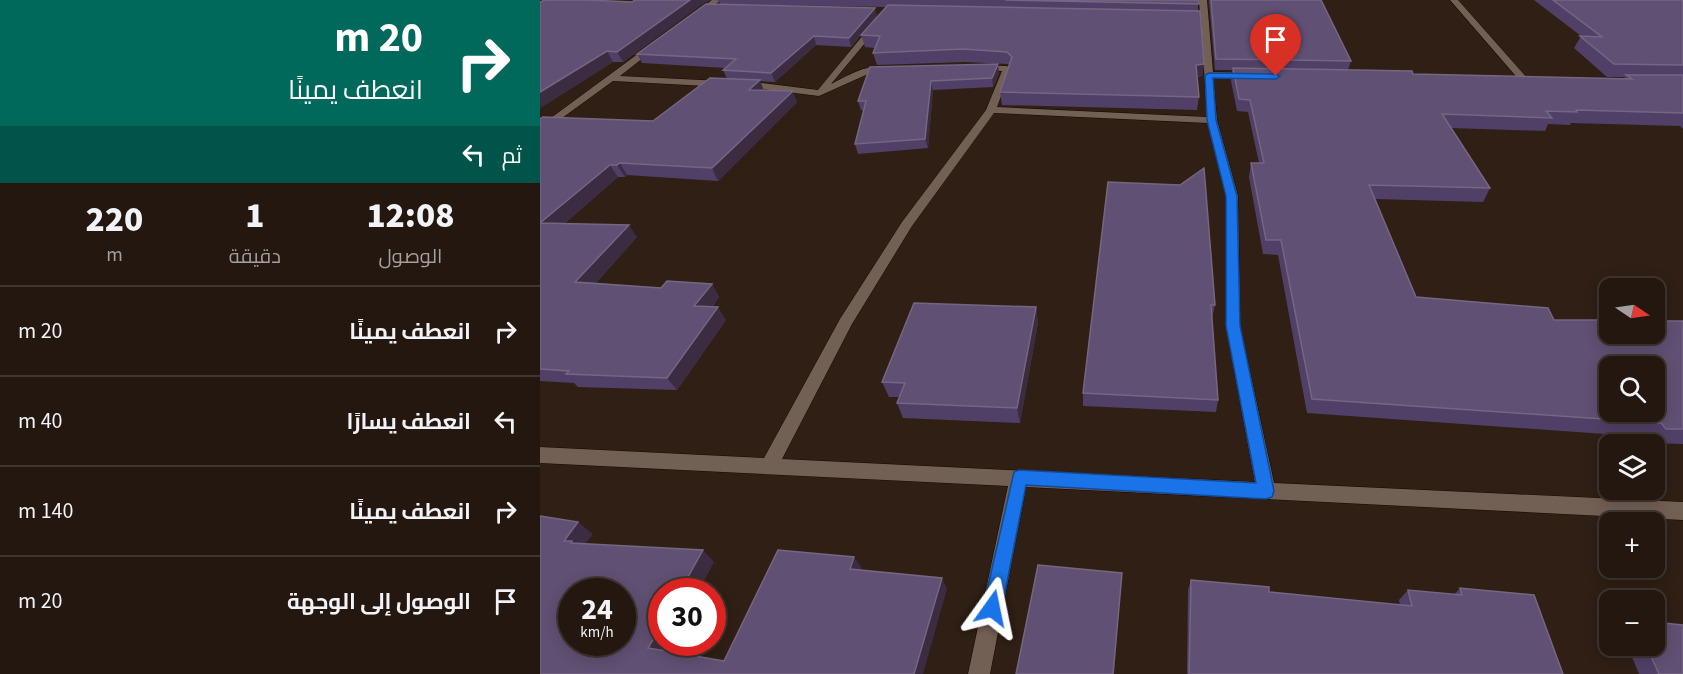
<!DOCTYPE html>
<html lang="ar">
<meta charset="utf-8">
<style>
:root{--surface:#231710;--page:#2b2019;--text:#f1f3f6;--muted:#a39f9f;--line:#403630}
body{margin:0;font-family:"Source Sans 3",Cairo,sans-serif;background:var(--page);color:var(--text);direction:rtl;height:100vh;display:flex;flex-direction:column;font-size:22px;white-space:nowrap}
*{box-sizing:border-box;margin:0}
p{font-size:20px;color:var(--muted)}
.icon{flex:none;width:33px;height:33px;fill:none;stroke:currentColor;stroke-width:2;stroke-linecap:round;stroke-linejoin:round}
.map{position:relative;flex:1;overflow:hidden;direction:ltr}
.panel{display:flex;flex-direction:column;background:var(--surface);width:540px}
.panel>*{flex:none}
.banner{background:#00695c;color:#fff;overflow:hidden}
.needle{width:39px;rotate:103deg}
.tools{position:absolute;left:1059px;top:278px;display:grid;gap:12px}
.tools a{display:grid;place-items:center;width:66px;height:66px;border-radius:12px;background:var(--surface);box-shadow:0 3px 15px #0003,0 0 0 2px var(--line);font-size:30px}
.speed{position:absolute;left:18px;top:578px;display:flex;gap:12px;font-size:30px;font-weight:700;text-align:center}
.speed>*{display:grid;place-content:center;width:78px;height:78px;border-radius:50%;background:var(--surface);box-shadow:0 3px 15px #0003,0 0 0 2px var(--line);line-height:1}
.speed small{font-size:15px;font-weight:400}
.speed .limit{border:9px solid #d22;background:#fff;color:#111}
.pin{position:absolute;display:grid;place-items:center;width:51px;height:51px;color:#fff;margin:-62px -26px;border-radius:50% 50% 50% 0;rotate:-45deg;box-shadow:0 0 6px #0007}
.pin .icon{rotate:45deg}
.me{position:absolute;width:66px;margin:-33px;rotate:12deg;stroke-linejoin:round;filter:drop-shadow(0 0 4px #0008)}
.turn{display:flex;align-items:center;gap:21px;height:126px;padding:0 18px;font-size:27px}
.turn .icon{width:78px;height:78px;stroke-width:2.5}
.turn b{display:block;font-size:42px;line-height:51px}
.then{display:flex;align-items:center;height:57px;padding:0 18px;background:#0003;gap:12px;font-size:22px}
.eta{display:flex;justify-content:space-evenly;align-items:center;height:102px;text-align:center}
.eta b{font-size:36px;font-weight:800;line-height:42px}
ul{padding:0;list-style:none}
li{display:flex;align-items:center;gap:18px;height:90px;padding:0 18px;border-top:2px solid var(--line)}
li div{flex:1}
li b{display:block;font-size:22px}
li em{font-style:normal}
main{display:flex;flex:1;min-height:0}
.map>svg:first-child{display:block}
.lines{fill:none;stroke-linecap:round;stroke-linejoin:round}
.minor-casing{stroke:#160802;stroke-width:1}
.minor{fill:#736054;fill-rule:evenodd}
.wall{fill:#504067}
.shaded-wall{fill:#3c2c41}
.building{fill:#605073;stroke:#756682;stroke-width:1.5;fill-rule:evenodd}
.route{fill:#1a73e8;stroke:#114b97;stroke-width:1.5}
</style>
<main>
<div class="map">
<svg width="1143" height="674" viewBox="0 0 1143 674">
<rect width="100%" height="100%" fill="#2f1f15"/>
<g class="lines">
<defs>
<path id="minor" d="M172 0H181L160 17H154V13Z
M659 0H667L673 72 711 73 715 76 711 79 673 78 677 120 698 196 700 326 734 483 1143 502V520L486 487 450 674H428L468 486 0 463V447L224 458 300 319 362 222 446 110 462 71 440 70 436 67 437 65 467 66 471 69 457 107 667 117 661 20H640L636 18 640 16H660ZM454 113 668 123 686 196V326L715 482 242 459 312 324 372 226Z
M910 0H918L987 78V82H981Z
M333 23 340 25 291 84C307 76 334 59 351 70L350 72 328 74 279 96 222 89 73 81 0 134V126L110 45 117 47 80 76 222 83 278 90Z"/>
</defs>
<!-- minor casing -->
<use href="#minor" class="minor-casing"/>
<!-- minor -->
<use href="#minor" class="minor"/>
</g>
<!-- wall -->
<path class="wall" d="M95 0H171L162 4 83 62H73L0 108 92 2Z
M176 0H658V11L664 64 662 76 657 77 659 97 657 110 462 105 460 92 469 65 468 64 425 62 337 65 333 53 335 48 325 47 321 35 346 7 180 4 179 1Z
M669 0H781L811 61 808 70 873 74 1084 79 1085 77H1067L1034 48 1041 36 994 0H1143V129L1140 126 1031 123 1030 125 1008 124 1005 131 910 128 950 188 943 202 835 199 876 297 1014 320 1143 321V444L1111 443 1107 437 767 413 738 255 723 254 709 177 711 163H719L708 112 697 111 691 81 692 70H675Z
M337 16 311 47 276 45 235 82 220 81 224 90 257 102 178 181 87 175 85 177H78L24 224 97 237 56 283 121 288 172 284 179 297 172 307 186 320 137 390 38 387 34 383 0 381V119L113 121 187 79 183 70 186 68 102 63 97 54Z
M330 67 459 73 453 87 393 90 388 148 318 154 315 144 324 110H321L318 101Z
M568 182 675 305 672 318 678 400 676 412 543 406V393Z
M496 307 498 323 480 423 363 418 357 403 359 397H349L342 382Z
M651 580 729 592 860 605 859 600 868 590 914 595 920 588 1023 674H647L648 590Z
M1087 645H1114L1143 674H1099Z"/>
<!-- shaded-wall -->
<path class="shaded-wall" d="M150 0H171L162 4 83 62 77 52Z
M335 8 337 16 311 47 309 38Z
M274 36 276 45 235 82 231 73Z
M67 51 73 62 0 108V92Z
M458 64 459 73 453 87 452 78Z
M664 64 662 76 655 77 656 65Z
M220 80 224 92 209 90Z
M391 81 393 90 388 148 385 139Z
M253 91 257 102 178 181 172 168Z
M80 163 87 175 85 177 77 165Z
M70 165 78 177 10 236 0 223Z
M89 225 97 237 45 295 35 282Z
M172 284 179 297 162 319 154 306Z
M178 307 186 320 137 390 127 378Z
M496 307 498 323 480 423 477 408Z
M38 522 53 534 42 548 24 541Z
M163 550 174 562 159 591H140Z
M314 557 322 568 317 580 310 569Z
M582 573 574 674H573Z
M402 578 407 589 383 674H374Z
M122 625V642H132L123 658 108 648Z"/>
<!-- building -->
<path class="building" d="M5 0H48L92 2 95 0H150L77 52 67 51 0 92V2Z
M465 0H658L659 4Z
M671 0H781L811 61 676 59Z
M1013 0H1143V65L1074 64 1040 36 1062 37Z
M166 4 335 8 309 38 274 36 231 73 183 70 196 59 97 54Z
M348 5 660 11 664 64 656 65 659 97 460 92 472 57 467 52 423 49 333 53 340 36 321 35Z
M458 64 452 78 391 81 385 139 315 144 326 101H318L330 67Z
M693 68 872 71 873 74 1092 79 1086 75H1143V113L1036 110 1037 112 1006 111 1012 118 902 114 950 188 829 185 876 297 1008 308 1014 320H1070V333H1114V321H1143V429H1126L1121 423 772 399 741 240H726L711 163H724L710 100 699 99ZM1070 366H1114V411H1070Z
M170 78 220 80 209 90 253 91 172 168 80 163 77 165H70L0 223 89 225 35 282 121 288 127 281 172 284 154 306 178 307 127 378 26 374 29 371 0 369V119L3 117 113 121Z
M664 168 675 305H671L678 400 543 393 568 182 640 185Z
M374 303 496 307 477 408 357 403 365 383 342 382Z
M0 516 38 522 24 541H32L31 543 163 550 140 591H122V625L108 648 184 661 238 550 314 557 310 569 402 578 374 674H0ZM32 591H82V642H32Z
M498 565 582 573 573 674H476Z
M651 580 729 587V592L872 606 868 590 922 595 920 588 994 595 1023 674H649Z
M1114 622 1143 625V674H1119L1106 645H1114Z"/>
<!-- route -->
<path class="route" d="M669 73 736 74 740 76 736 79 673 78 676 120 697 196 700 326 734 491 732 497 726 499 486 485 462 608 459 615 452 618 445 615 443 608 474 472 479 470 716 483 686 326V196L667 120 665 75Z"/>
</svg>
<div class="tools">
<a><svg class="needle" viewBox="-14 -14 28 28"><path d="M0-13l5 13h-10z" fill="#e53935"/><path d="M0 13l5-13h-10z" fill="#a39f9f"/></svg></a>
<a><svg class="icon" aria-label="search" viewBox="0 0 24 24"><circle cx="10" cy="10" r="6"/><path d="M15 15l6 6"/></svg></a>
<a><svg class="icon" aria-label="layers" viewBox="0 0 24 24"><path d="M12 4l9 5-9 5-9-5zM3 14l9 5 9-5"/></svg></a>
<a>+</a>
<a>−</a>
</div>
<div class="speed"><div>24<small>km/h</small></div><div class="limit">30</div></div>
<div class="pin" style="left:736px;top:76px;background:#d93025"><svg class="icon" aria-label="arrive" viewBox="0 0 24 24"><path d="M6 21V4h12l-3 4 3 4H6"/></svg></div>
<svg class="me" style="left:452px;top:608px" viewBox="-20 -20 40 40"><path d="M0-17L14 15 0 8-14 15z" fill="#1a73e8" stroke="#fff" stroke-width="4"/></svg>
</div>
<section class="panel">
<div class="banner">
<div class="turn"><svg class="icon" aria-label="right" viewBox="0 0 24 24"><path d="M7 20v-9h11M14 6l5 5-5 5"/></svg><div><b>20 m</b>انعطف يمينًا</div></div>
<div class="then">ثم<svg class="icon" aria-label="left" viewBox="0 0 24 24"><path d="M17 20v-9H6M10 6l-5 5 5 5"/></svg></div>
</div>
<div class="eta">
<div><b>12:08</b><p>الوصول</p></div>
<div><b>1</b><p>دقيقة</p></div>
<div><b>220</b><p>m</p></div>
</div>
<ul>
<li><svg class="icon" aria-label="right" viewBox="0 0 24 24"><path d="M7 20v-9h11M14 6l5 5-5 5"/></svg><div><b>انعطف يمينًا</b></div><em>20 m</em></li>
<li><svg class="icon" aria-label="left" viewBox="0 0 24 24"><path d="M17 20v-9H6M10 6l-5 5 5 5"/></svg><div><b>انعطف يسارًا</b></div><em>40 m</em></li>
<li><svg class="icon" aria-label="right" viewBox="0 0 24 24"><path d="M7 20v-9h11M14 6l5 5-5 5"/></svg><div><b>انعطف يمينًا</b></div><em>140 m</em></li>
<li><svg class="icon" aria-label="arrive" viewBox="0 0 24 24"><path d="M6 21V4h12l-3 4 3 4H6"/></svg><div><b>الوصول إلى الوجهة</b></div><em>20 m</em></li>
</ul>
</section>
</main>
